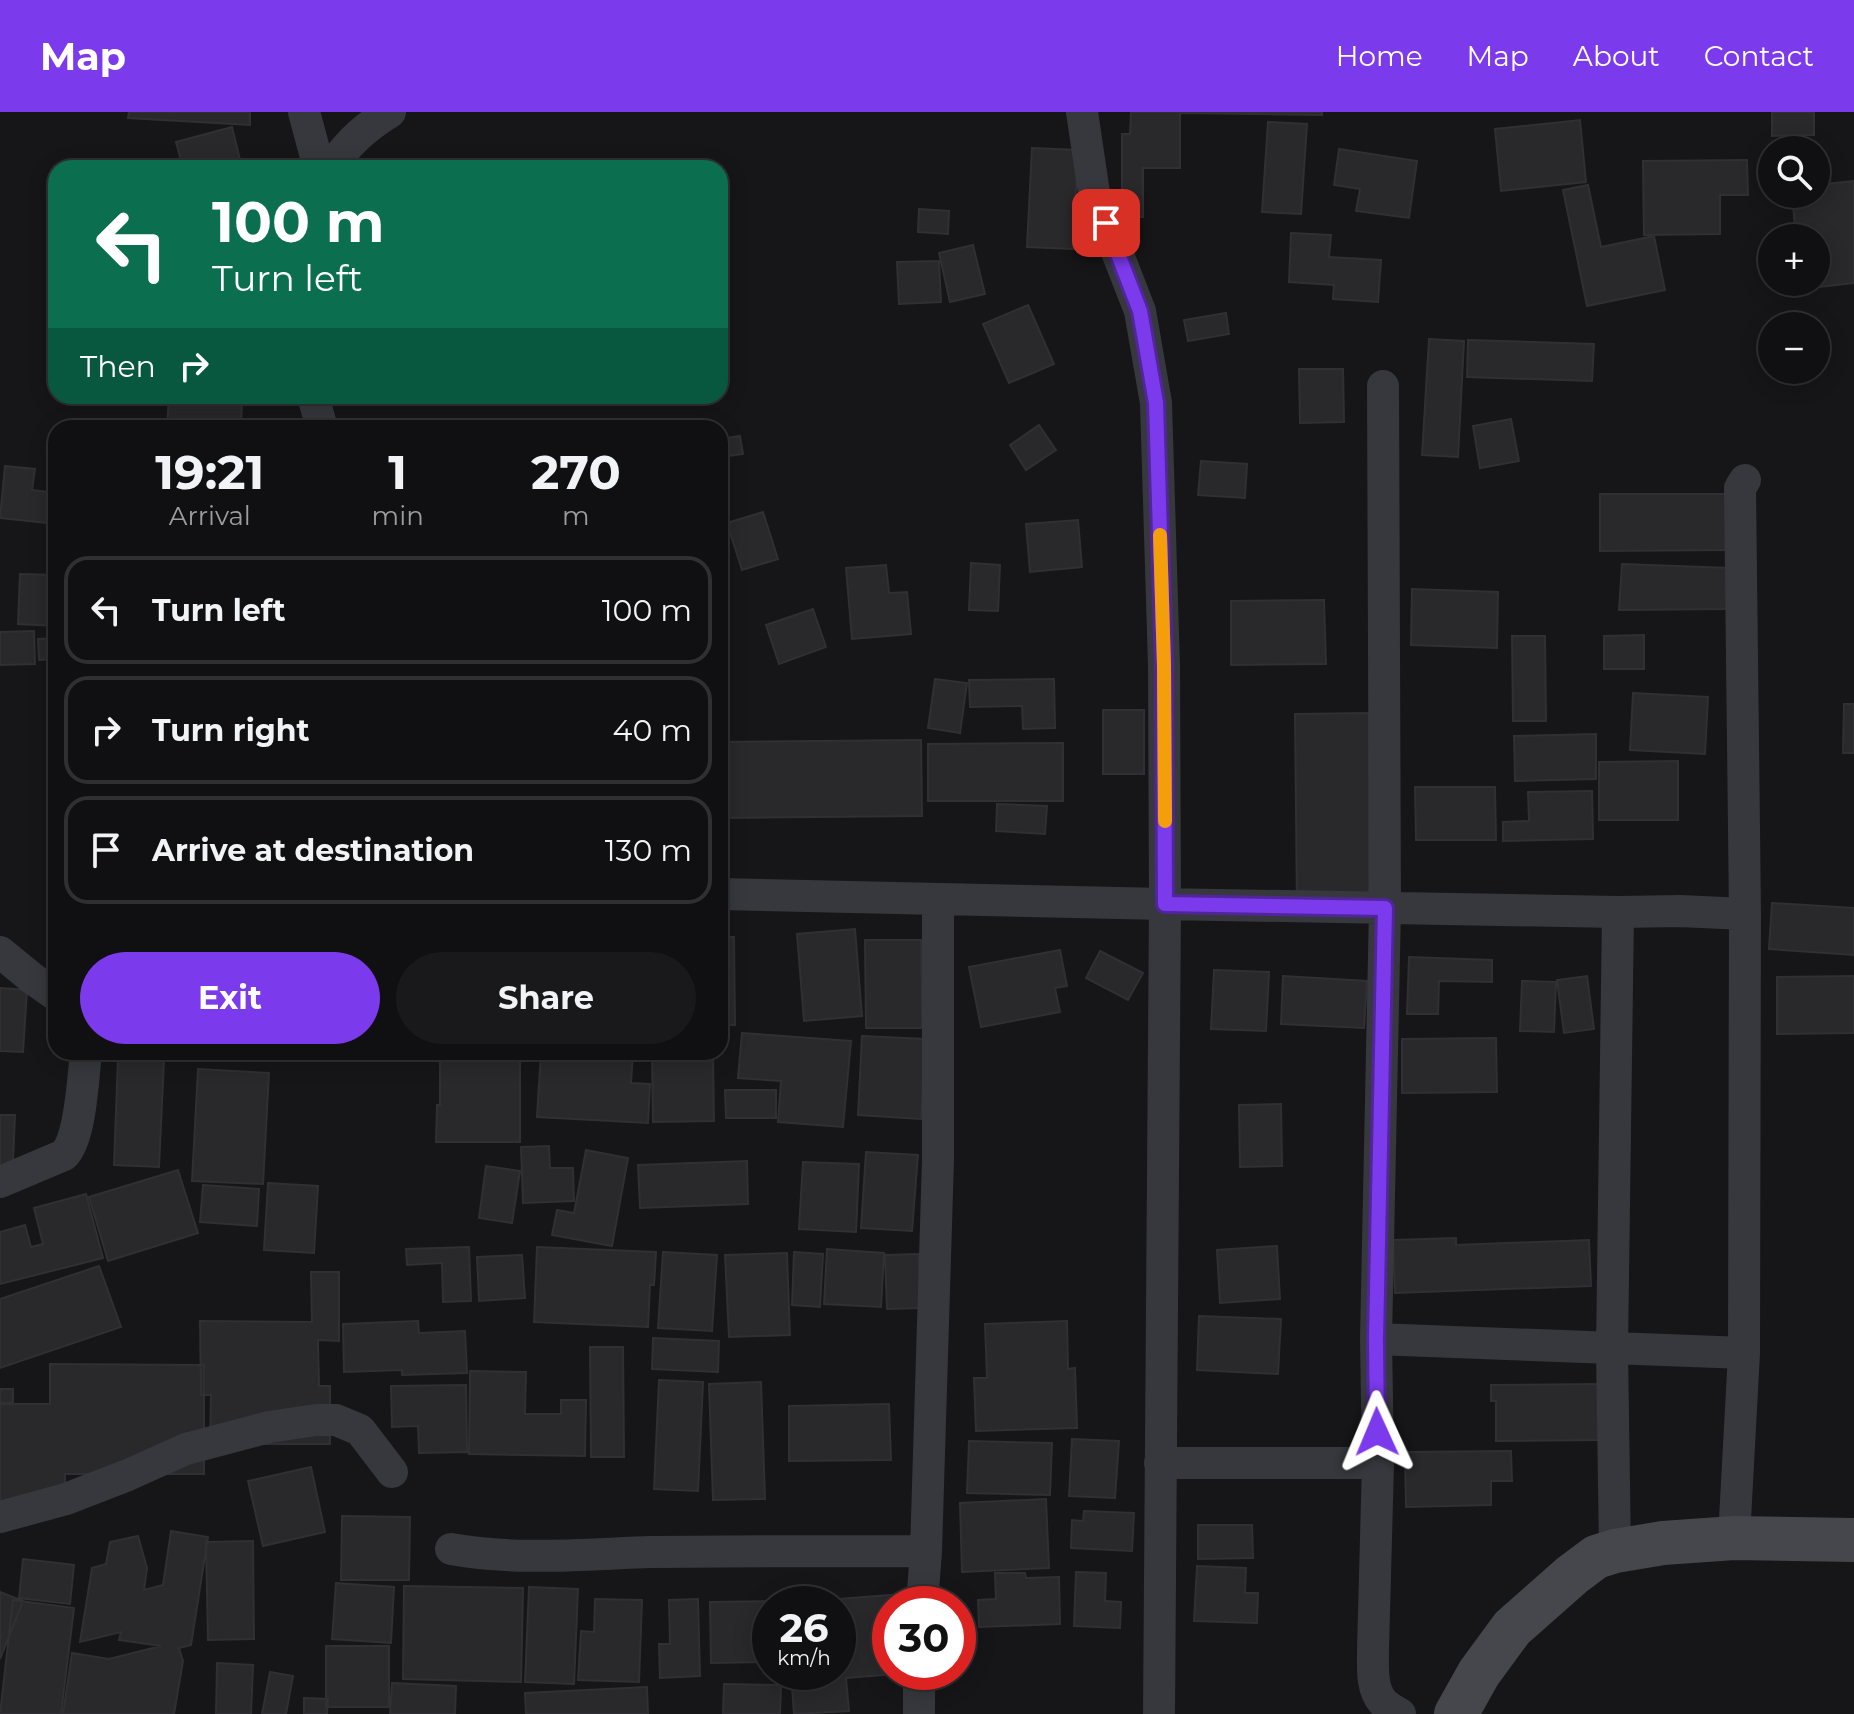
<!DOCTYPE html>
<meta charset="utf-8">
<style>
:root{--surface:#101012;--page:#19191b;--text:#f1f3f6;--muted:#9c9d9f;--line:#303032;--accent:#7c3aed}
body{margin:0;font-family:Montserrat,sans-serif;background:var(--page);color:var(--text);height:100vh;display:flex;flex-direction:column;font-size:30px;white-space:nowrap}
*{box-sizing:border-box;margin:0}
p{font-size:26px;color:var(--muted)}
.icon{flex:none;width:44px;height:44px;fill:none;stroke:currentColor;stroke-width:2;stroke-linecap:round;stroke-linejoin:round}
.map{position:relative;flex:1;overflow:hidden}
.drawer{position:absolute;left:48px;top:308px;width:680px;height:640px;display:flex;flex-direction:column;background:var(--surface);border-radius:24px;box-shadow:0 4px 20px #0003,0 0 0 2px var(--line)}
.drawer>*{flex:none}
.hud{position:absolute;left:48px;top:48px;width:680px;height:244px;border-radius:24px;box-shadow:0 4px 20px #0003,0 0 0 2px var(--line);background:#0b6e4f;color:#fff;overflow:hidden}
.tools{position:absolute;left:1758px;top:24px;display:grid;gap:16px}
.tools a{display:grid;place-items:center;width:72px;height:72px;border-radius:50%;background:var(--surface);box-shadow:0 4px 20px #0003,0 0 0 2px var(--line);font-size:40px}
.speed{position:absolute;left:752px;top:1474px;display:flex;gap:16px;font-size:40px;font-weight:700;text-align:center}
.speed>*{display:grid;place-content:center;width:104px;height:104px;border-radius:50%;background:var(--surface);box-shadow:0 4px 20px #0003,0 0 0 2px var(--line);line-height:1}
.speed small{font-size:20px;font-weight:400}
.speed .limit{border:12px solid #d22;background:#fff;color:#111}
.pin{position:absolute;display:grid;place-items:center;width:68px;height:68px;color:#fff;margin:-34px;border-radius:16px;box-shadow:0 4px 12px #0006}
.me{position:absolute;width:88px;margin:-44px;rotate:359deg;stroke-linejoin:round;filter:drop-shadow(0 0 6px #0008)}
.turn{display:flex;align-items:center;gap:28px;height:168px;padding:0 32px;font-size:36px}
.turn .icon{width:104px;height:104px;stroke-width:2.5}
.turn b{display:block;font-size:56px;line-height:68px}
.then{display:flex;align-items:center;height:76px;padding:0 32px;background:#0003;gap:16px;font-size:30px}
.eta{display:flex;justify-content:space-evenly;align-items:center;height:136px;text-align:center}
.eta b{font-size:48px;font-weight:700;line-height:56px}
.cta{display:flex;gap:16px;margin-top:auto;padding:16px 32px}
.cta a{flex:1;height:92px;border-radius:48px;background:var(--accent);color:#fff;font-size:32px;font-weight:700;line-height:92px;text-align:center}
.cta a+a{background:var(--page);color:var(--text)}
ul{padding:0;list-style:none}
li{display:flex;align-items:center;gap:24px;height:108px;margin:0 16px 12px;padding:0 16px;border:4px solid var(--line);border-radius:24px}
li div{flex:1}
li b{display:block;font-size:30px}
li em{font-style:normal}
header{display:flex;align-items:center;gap:48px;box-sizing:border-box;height:112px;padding:0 40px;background:var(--accent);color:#fff}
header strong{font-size:38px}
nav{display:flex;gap:44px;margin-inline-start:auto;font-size:28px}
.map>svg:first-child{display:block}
.building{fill:#29292c;stroke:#303034;stroke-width:2}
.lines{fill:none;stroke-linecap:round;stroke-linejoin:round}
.street{stroke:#37383d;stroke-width:32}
.secondary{stroke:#45474d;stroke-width:44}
.route-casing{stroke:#51269a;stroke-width:20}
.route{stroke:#7c3aed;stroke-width:14}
.slow{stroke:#f59e0b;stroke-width:14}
</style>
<header>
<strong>Map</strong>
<nav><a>Home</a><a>Map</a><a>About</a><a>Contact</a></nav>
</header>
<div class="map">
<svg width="1854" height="1602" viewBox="0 0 1854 1602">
<rect width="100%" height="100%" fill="#161618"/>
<!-- building -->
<path class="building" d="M129 0H250V13L128 6Z
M1131 0H1322V3L1180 1V56H1143V105H1122V22H1130Z
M1772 0H1814V23L1772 24Z
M1580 8 1586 70 1501 79 1495 17Z
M1268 10 1307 12 1301 102 1262 100Z
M232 15 242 56H183L176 30Z
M1032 36 1078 38 1073 137 1027 135Z
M1339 37 1417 49 1409 106 1356 99 1360 77 1334 73Z
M1747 48 1748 83H1720V122L1644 123 1643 49Z
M1854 69V171L1802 177 1801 170H1816V126H1796L1792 82H1816V73Z
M1588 73 1601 135 1654 124 1665 178 1587 194 1563 78Z
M919 97 949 99 948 122 918 120Z
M1291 121 1331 123 1329 145 1381 148 1378 190 1333 187 1334 173 1289 170Z
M973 133 985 182 950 190 939 141Z
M939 149 941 190 899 192 897 150Z
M1028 193 1054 252 1009 271 983 212Z
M1226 201 1229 222 1188 229 1184 208Z
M1429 227 1464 229 1458 345 1422 343Z
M1468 228 1594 232 1592 269 1467 265Z
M1299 257H1343L1344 310 1300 311Z
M169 284 242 288 241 316H167Z
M1511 307 1519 349 1480 356 1473 314Z
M1039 313 1056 338 1026 358 1010 333Z
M740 324 743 342 720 345V327Z
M1201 349 1247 352 1245 386 1198 383Z
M5 354 35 357 32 378 56 381V412L0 406Z
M1600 382H1731V438L1600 439Z
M763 400 778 447 742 458 727 411Z
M1078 408 1082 455 1030 460 1026 412Z
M971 451 1000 453 998 499 969 498Z
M1622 452 1730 456 1729 497 1619 498Z
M886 453 889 481 907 480 911 522 852 527 846 456Z
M20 462 56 463V514L18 512Z
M1412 477 1498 480 1497 536 1411 533Z
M1324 488 1326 552 1231 553V489Z
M813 497 826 535 779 552 766 513Z
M34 519 35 552 0 553V520Z
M1644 523V557H1604V524Z
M1512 524H1545L1546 609H1513Z
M56 526V547L39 548 38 527Z
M935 567 967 571 960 621 928 616Z
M1054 567 1055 616 1023 617 1022 594 970 595 969 568Z
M1633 581 1708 585 1705 642 1630 638Z
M1844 592H1854V641H1843Z
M1103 598H1144V662H1103Z
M1369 601V797L1297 798 1295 602Z
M1596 622V667L1515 669 1514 624Z
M921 628 922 704 720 706V630Z
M1063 631V689H928V632Z
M1678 649V708H1599V650Z
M1415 675H1495L1496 728H1416Z
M1592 679 1593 727 1503 729V710L1529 709 1528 680Z
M997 692 1047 694 1045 722 996 719Z
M1772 791 1854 796V843L1769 837Z
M855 817 862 904 804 909 797 822Z
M720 825H734L735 913H720Z
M865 828H921L922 916H866Z
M1060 838 1067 874 1055 876 1060 900 981 915 969 855Z
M1100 839 1143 861 1128 888 1086 866Z
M1409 845 1492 848V870L1439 869 1438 902H1407Z
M1214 858 1269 860 1266 919 1211 917Z
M1283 864 1367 869 1364 916 1281 912Z
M1587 864 1594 917 1564 921 1557 868Z
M1854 864V921L1777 922V865Z
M1522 869 1556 870 1554 920 1520 919Z
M0 876 27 878 23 940 0 939Z
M742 921 851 929 843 1015 778 1010 781 969 738 966Z
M862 924 925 927 921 1007 858 1003Z
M1496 926 1497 980 1402 981V927Z
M243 940H294L293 947 243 944Z
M364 940H406V948L364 949Z
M541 940H633L631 971 650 972 648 1011 537 1005Z
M652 940H713L714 1009 653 1010Z
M440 945H520V1030H436L437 993H440Z
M118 946 164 948 159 1055 114 1053Z
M198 957 269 961 263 1072 192 1069Z
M725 978H776V1006H726Z
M1281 992 1282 1054 1240 1055 1239 993Z
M0 1003H15L12 1072 0 1071Z
M549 1034 550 1056H573L574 1089 523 1091 521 1035Z
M586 1038 628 1046 612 1134 552 1123 557 1098 574 1101Z
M866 1040 918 1043 912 1119 861 1116Z
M747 1049 748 1092 640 1096 638 1053Z
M803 1050 859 1052 856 1120 799 1117Z
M486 1054 520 1059 512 1111 479 1106Z
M178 1058 198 1121 108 1149 89 1085Z
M268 1071 318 1074 314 1141 264 1138Z
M203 1073 259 1077 257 1114 200 1110Z
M86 1082 103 1146 0 1172V1120L25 1113 31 1135 43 1132 34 1096Z
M1456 1126V1133L1589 1128 1591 1174 1395 1181 1393 1128Z
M1277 1134 1280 1187 1220 1191 1217 1138Z
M469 1135 471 1189 443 1190 442 1151 407 1153 406 1137Z
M537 1135 656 1140 654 1173H650L648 1215 534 1210Z
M827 1137 884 1141 881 1195 824 1192Z
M663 1140 717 1143 712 1219 658 1216Z
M794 1140 823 1142 820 1195 792 1193Z
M787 1141 790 1223 729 1225 725 1143Z
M919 1142 921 1196 887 1197 885 1143Z
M522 1143 525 1186 479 1189 477 1145Z
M99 1154 121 1215 0 1256V1187Z
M311 1160H339V1229L318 1228 319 1274H330V1332H210L211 1283H201L200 1209 312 1210Z
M1199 1204 1281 1207 1278 1262 1197 1258Z
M418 1209 419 1221 465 1219 467 1261 402 1263V1258L344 1260 343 1212Z
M1067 1209 1068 1257 1075 1256 1077 1316 976 1319 974 1266H987L985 1212Z
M653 1226 719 1229 718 1260 652 1257Z
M590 1235H623L624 1345H591Z
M50 1252 204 1253V1362H65V1393H0V1292H50Z
M470 1259 526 1260 525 1302H561V1288H586L585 1344 469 1342Z
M659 1268 703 1270 698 1379 654 1377Z
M761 1270 765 1387 713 1388 709 1272Z
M1600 1272 1602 1328 1496 1329V1289H1491V1273Z
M466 1273 467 1340 419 1341 418 1314 392 1315 391 1274Z
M0 1277H13V1291H0Z
M889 1292 891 1348 789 1349V1294Z
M1072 1327 1119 1329 1115 1386 1069 1384Z
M969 1329 1052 1331 1050 1383 967 1381Z
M1511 1339 1512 1369H1491V1393L1406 1395 1405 1340Z
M311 1355 325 1420 263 1434 248 1369Z
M1046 1387 1049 1456 962 1460 960 1391Z
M1084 1399 1134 1401 1132 1439 1071 1436 1072 1408 1083 1409Z
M342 1404 410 1405 409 1468H341Z
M1198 1413H1252L1253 1446 1198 1447Z
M171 1419 208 1425 191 1533 179 1536 183 1549 174 1602H63L72 1541 109 1547 161 1534 119 1528 121 1520 80 1530 92 1456 106 1452 110 1430 138 1424 147 1456 144 1478 163 1473Z
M253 1429 254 1527 208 1528 206 1430Z
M23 1447 74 1453 70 1492 19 1486Z
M1197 1454 1246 1456 1245 1481H1258L1257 1511 1194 1509Z
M1076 1460 1106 1461 1105 1489 1121 1490 1120 1516 1074 1514Z
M995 1461H1025L1026 1466 1059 1465 1060 1512 979 1515 978 1488 996 1487Z
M336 1471 394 1475 391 1531 332 1527Z
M404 1474 523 1476 521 1570 403 1567Z
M529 1475 578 1477 574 1572 525 1570Z
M0 1480 23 1489 0 1547Z
M902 1482 903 1492H890V1560L908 1561 846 1566 849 1599 794 1602 791 1560H838V1492L786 1491Z
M595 1487 642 1488 639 1570 578 1568 581 1519 594 1520Z
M698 1487 700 1564 660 1566 659 1532H670L669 1488Z
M13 1488 74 1496 61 1602H0Z
M776 1489V1492H770V1550L711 1551 710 1490Z
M326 1534H389V1595H326Z
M217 1551 253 1553 251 1602H216Z
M270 1560 293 1564 286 1602H262Z
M392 1571 456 1574 455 1602H390Z
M724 1572 781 1573 780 1602H723Z
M647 1575 648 1602H526L525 1581Z
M304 1586 328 1587 327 1602H304Z"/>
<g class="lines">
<!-- street -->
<path class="street" d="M304 0 319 56
M1082 0 1094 81 1140 199 1156 291 1164 554 1165 792 1159 1602
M332 56C345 33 367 14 390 0
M1383 274 1385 796 1376 1227 1378 1351 1373 1538C1373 1555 1371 1577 1383 1590 1387 1595 1395 1599 1400 1602
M313 284 322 316
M720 782 1165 792 1618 800
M0 840 33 867 56 883
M0 1070 64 1043C81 1026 83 965 86 940
M1376 1227 1744 1241
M1160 1351H1378
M0 1405 66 1387 128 1363 186 1337 269 1315 316 1308H336L360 1318 392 1360
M1734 1426 1744 1241 1745 802 1740 376 1745 368
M451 1437C517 1449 586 1442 652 1440 743 1439 835 1439 926 1439
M1615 1439 1612 1237 1618 800 1680 799 1745 802
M922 1492 926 1439 938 1048V788
M919 1602V1560"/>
<!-- secondary -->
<path class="secondary" d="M1456 1602 1479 1561 1512 1516 1572 1463 1596 1445 1615 1439 1663 1431 1734 1426 1854 1428"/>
</g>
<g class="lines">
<defs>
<path id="route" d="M1106 111 1140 199 1156 291 1164 554 1165 792 1385 796 1376 1227 1377 1320"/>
</defs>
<!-- route casing -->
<use href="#route" class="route-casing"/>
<!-- route -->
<use href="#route" class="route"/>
<!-- slow -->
<path class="slow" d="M1160 423 1164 554 1165 709"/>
</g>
</svg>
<div class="tools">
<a><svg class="icon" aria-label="search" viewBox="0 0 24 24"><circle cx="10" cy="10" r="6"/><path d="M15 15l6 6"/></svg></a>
<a>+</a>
<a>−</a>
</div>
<div class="speed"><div>26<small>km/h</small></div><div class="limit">30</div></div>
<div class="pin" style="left:1106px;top:111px;background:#d93025"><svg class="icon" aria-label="arrive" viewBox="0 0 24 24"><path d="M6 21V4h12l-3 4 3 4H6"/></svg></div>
<svg class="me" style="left:1377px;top:1320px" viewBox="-20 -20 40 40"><path d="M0-17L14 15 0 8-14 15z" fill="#7c3aed" stroke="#fff" stroke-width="4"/></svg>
<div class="hud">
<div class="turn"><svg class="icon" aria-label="left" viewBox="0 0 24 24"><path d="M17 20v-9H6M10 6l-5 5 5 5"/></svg><div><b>100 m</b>Turn left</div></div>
<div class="then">Then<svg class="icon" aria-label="right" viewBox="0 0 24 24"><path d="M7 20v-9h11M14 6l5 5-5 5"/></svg></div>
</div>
<section class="drawer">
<div class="eta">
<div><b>19:21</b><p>Arrival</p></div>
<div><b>1</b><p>min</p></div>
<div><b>270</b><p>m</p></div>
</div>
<ul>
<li><svg class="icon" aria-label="left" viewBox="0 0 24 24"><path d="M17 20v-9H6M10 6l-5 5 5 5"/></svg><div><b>Turn left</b></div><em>100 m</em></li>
<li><svg class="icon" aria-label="right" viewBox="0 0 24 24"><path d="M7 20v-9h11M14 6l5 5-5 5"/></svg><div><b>Turn right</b></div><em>40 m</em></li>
<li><svg class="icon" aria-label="arrive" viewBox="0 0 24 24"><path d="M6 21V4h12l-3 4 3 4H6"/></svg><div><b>Arrive at destination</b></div><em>130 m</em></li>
</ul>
<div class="cta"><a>Exit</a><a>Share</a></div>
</section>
</div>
